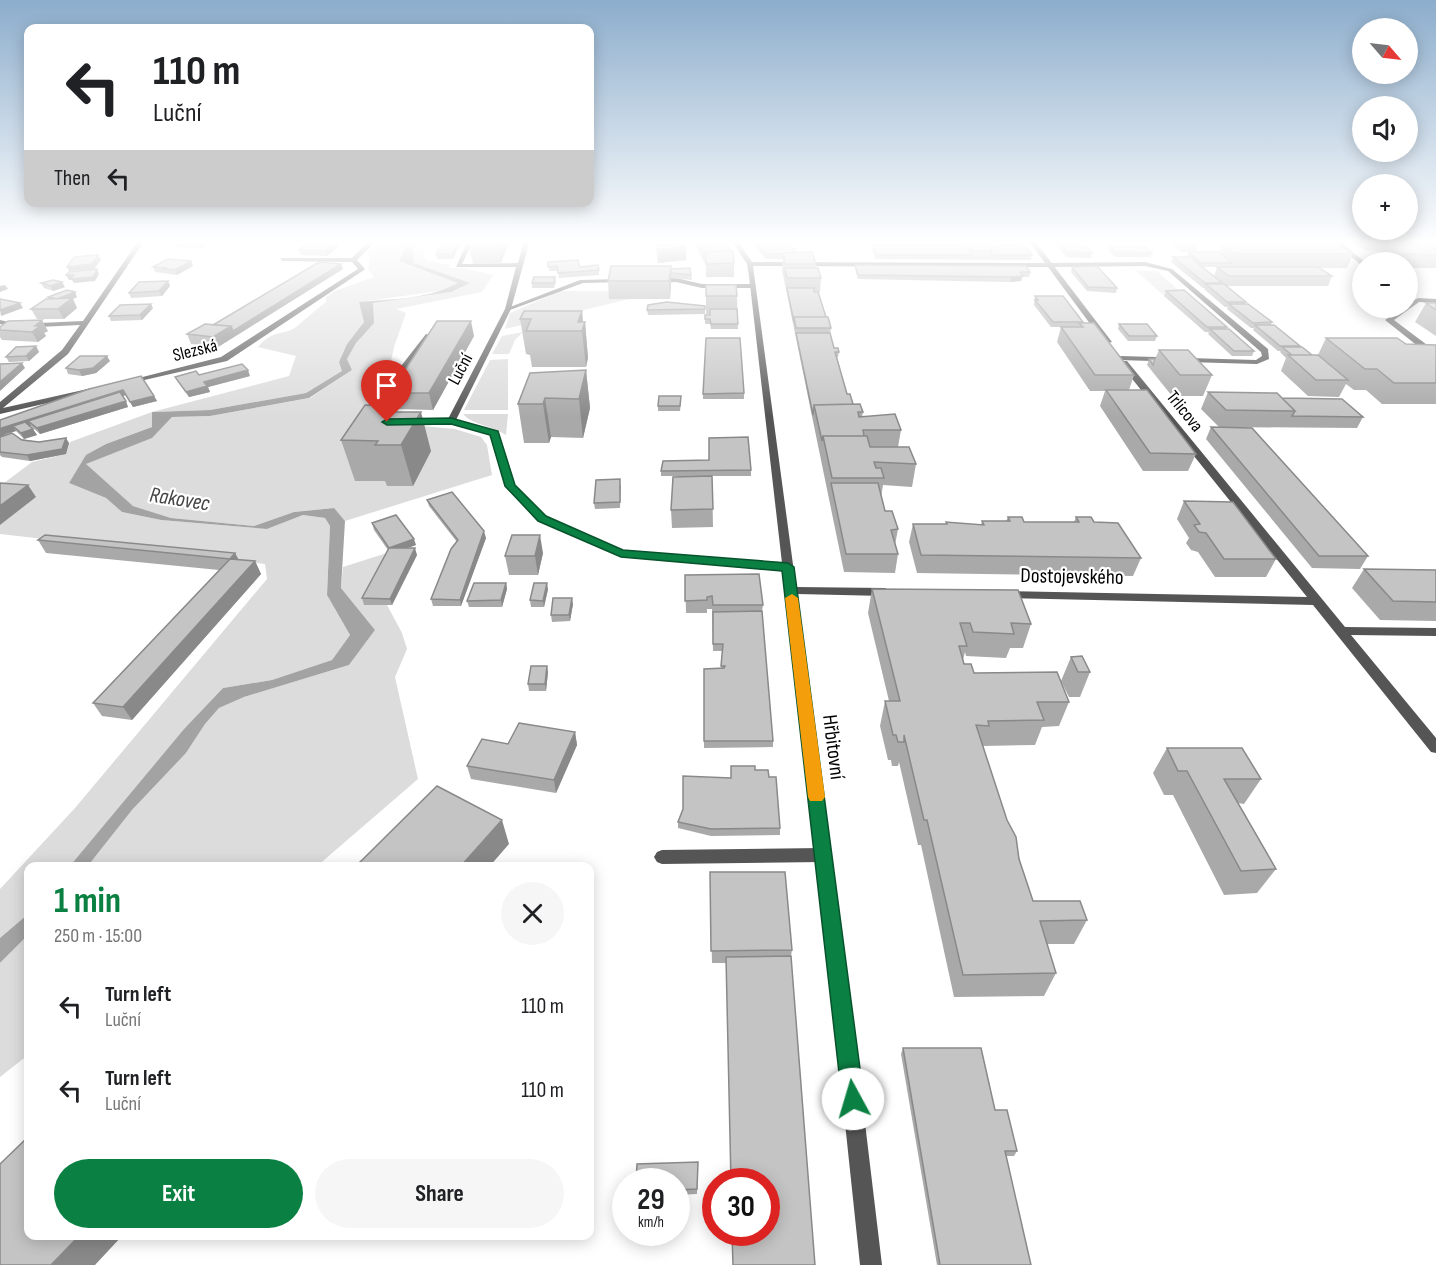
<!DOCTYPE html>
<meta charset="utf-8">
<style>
:root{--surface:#fff;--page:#f6f6f6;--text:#202124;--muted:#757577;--accent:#0b8043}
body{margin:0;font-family:"Sofia Sans Condensed",sans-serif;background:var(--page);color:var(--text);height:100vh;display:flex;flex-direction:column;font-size:22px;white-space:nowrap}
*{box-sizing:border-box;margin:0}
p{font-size:20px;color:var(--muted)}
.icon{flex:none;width:33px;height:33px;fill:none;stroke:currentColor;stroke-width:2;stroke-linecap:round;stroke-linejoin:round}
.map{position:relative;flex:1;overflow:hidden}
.drawer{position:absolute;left:24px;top:862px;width:570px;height:378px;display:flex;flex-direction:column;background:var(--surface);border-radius:12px;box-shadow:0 3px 15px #0003}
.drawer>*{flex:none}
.hud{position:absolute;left:24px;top:24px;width:570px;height:183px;border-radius:12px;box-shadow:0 3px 15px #0003;background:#fff;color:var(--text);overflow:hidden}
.needle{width:39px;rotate:118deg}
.controls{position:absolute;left:1352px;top:18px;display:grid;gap:12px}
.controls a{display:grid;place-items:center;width:66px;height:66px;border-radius:50%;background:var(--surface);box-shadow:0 3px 15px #0003;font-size:30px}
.speed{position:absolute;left:612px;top:1168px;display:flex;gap:12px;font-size:30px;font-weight:700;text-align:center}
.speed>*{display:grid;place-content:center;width:78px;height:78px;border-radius:50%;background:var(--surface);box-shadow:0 3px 15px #0003;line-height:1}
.speed small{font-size:15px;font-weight:400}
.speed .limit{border:9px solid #d22;background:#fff;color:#111}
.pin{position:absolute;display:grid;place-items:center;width:51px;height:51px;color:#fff;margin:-62px -26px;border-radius:50% 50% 50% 0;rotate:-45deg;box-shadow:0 0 6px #0007}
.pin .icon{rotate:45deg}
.me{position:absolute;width:66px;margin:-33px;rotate:354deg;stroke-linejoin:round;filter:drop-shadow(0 0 4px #0008)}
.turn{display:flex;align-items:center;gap:21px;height:126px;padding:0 30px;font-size:27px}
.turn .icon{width:78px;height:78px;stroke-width:2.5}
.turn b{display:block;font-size:42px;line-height:51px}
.then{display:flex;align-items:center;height:57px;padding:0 30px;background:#0003;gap:12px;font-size:22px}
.round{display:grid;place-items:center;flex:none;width:63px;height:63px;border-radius:32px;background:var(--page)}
.summary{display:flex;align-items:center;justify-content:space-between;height:102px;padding:0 30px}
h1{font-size:36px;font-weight:700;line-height:45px;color:var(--accent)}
.primary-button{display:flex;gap:12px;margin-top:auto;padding:12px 30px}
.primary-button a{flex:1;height:69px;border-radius:36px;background:var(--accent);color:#fff;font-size:24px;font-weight:700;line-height:69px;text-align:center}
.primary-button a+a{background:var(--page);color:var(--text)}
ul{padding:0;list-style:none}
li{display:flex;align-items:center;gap:18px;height:84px;padding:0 30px}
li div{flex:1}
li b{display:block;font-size:22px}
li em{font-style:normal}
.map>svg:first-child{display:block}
.green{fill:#dcdcdc}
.water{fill:#a3a3a3}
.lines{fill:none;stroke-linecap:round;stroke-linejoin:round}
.lane{fill:#555;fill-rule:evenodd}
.street{fill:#555;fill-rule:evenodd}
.wall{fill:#a9a9a9;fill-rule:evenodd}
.shaded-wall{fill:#898989}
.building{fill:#c4c4c4;stroke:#898989;stroke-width:1.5}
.route{fill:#0b8043;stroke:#07532c;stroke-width:1.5}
.slow{fill:#f59e0b}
.labels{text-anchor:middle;stroke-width:4.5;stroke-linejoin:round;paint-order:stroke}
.far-street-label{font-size:18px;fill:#000;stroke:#fff}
.street-label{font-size:21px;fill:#000;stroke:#fff}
.water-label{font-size:22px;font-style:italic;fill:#444;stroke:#fff}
</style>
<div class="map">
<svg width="1436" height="1265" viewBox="0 0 1436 1265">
<rect width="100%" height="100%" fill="#fff"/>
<!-- green -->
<path class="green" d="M422 240H430L422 248 426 260 450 265 449 268H462L493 275 482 292 396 309 406 313 394 347 387 380 364 413 422 426 455 429 481 437 487 445 492 475 345 521 333 508 294 512 254 526 171 518 133 506 85 464 151 438 172 417 210 416 310 398 352 370 347 359 356 343 373 323V303L451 292 469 283 414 263 413 249Z
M381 241 408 242 399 261 459 283 446 290 360 302 364 322 347 344 339 362 343 371 306 393 210 410 152 412V427L106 444 86 456 69 483 106 498 122 512 161 520 267 529 303 515 325 518 330 526 327 595 350 635 332 660 272 680 223 688 184 729 69 867H28V914L0 938V889L75 808 267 579 265 564 0 534V486L32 462 66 454 70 442 152 412 289 376 296 356 258 347C273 329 283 336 296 327 306 319 315 310 326 302V297L335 291 374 277 368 269 370 260 367 252Z
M1136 271H1157L1184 295H1163Z
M553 291H611L629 299 505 329 510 313 551 295Z
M523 332 515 340 509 354H492L502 336Z
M508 359V410H464L490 360Z
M463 414H508L506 435C494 427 471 424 463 414Z
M390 552 387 605 402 633 407 649 395 677 418 779 316 867H87L132 810 186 753 205 724 219 708 244 697 349 665 375 630 341 588 343 567Z
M28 935V1055L0 1077V963Z"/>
<!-- water -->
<path class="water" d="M409 240H422L413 249 414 263 470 283 451 292 373 303 374 323 356 343 347 359 352 370 309 398 210 416 172 417 152 438 86 464 133 506 171 518 254 526 294 512 334 508 345 521 341 588 375 630 349 665 244 697 219 708 205 724 186 753 132 810 87 867H69L184 729 223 688 272 680 332 660 350 635 327 595 330 526 325 518 303 515 267 529 161 520 122 512 106 498 69 483 86 455 106 444 152 427V412L210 410 306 393 342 371 339 362 347 344 364 322 359 302C392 299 429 299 458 283L399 261Z
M28 914V935L0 963V938Z"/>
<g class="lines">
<!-- lane -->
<path class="lane" d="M1331 240H1338L1365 262 1360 264Z
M1145 262 1172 269 1268 349 1269 359 1257 364 1118 360V356H1121L1256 360 1262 356 1261 352 1168 271 1145 266 1050 267 1047 265 1050 263Z
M676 278 702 284H752L755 286 752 288H702L676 282 657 283 654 281 657 279Z
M621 279 624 281 623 282 583 283 510 310 505 309 580 280Z
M1418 298 1436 299V303L1419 302 1394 320 1435 351V355H1429L1385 320 1403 308H1407V304Z
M823 848 828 850 831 855 828 860 823 862 662 864 657 862 654 857 657 852 662 850Z"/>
<!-- street -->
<path class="street" d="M139 240H145L68 354 3 408 92 388 96 390 95 392 0 414V402L62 350 80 325 18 328 0 324V320L18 324 83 321Z
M370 240 376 241 357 260 365 269 364 270 227 361 127 384 123 382 221 357 358 269 352 262 282 261 280 258H352Z
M468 240H474L462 264 518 263 524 240H530L511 309 456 420 498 431 515 485 546 517 623 550 782 563 749 276 747 264 731 240H737L752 262 1045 263 1028 240H1034L1112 342 1105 344 1048 267 753 266 796 587 885 588 891 592 885 596 797 594 848 981 882 1265H860L830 981 783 570 621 556 538 521 505 486 491 435 451 424 405 425 404 423 408 420 448 419 505 309 516 267H456Z
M426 334 433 336 378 406 375 415 378 418 377 420H371L367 415 370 406Z
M1121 361H1127L1345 627 1436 628V636L1351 635 1436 738V753L1431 752 1313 605 1001 598 999 595 1001 592 1005 591 1307 597 1121 365Z"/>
</g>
<!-- wall -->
<path class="wall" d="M213 240 203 248 175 247 174 243Z
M229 240H255L252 242Z
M444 240H462L453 259H437L436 254Z
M473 240H510L501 263 473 264 469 246Z
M692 240H721L734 263V277H706V265Z
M752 240H785L797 252 816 264 815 268 821 278 820 292H819L826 317 831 328 830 333 834 348 839 352 838 357H837L847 394 853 404 863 412 862 417 901 430 898 447 916 464 912 487 883 485 881 497 885 511 898 529 895 545 898 554 895 573 844 572 782 270 783 259H765Z
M966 240 989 246 1032 255 1031 260 876 259 872 250 873 245H965Z
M1052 240H1080L1092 253 1091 258 1066 257Z
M1166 240H1195L1199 243 1196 252H1219L1222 244 1353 254 1347 268H1319L1332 276 1328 286H1226L1246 302 1245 304 1272 322 1271 325 1300 346V347L1312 355H1318L1326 338 1406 344 1436 345V404H1382L1366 390H1354L1346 384 1339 397 1308 396 1281 371 1286 358 1280 352 1281 351H1278L1253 330 1254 328H1251L1227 309 1228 307H1225L1204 289 1205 288H1203L1171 262 1173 257H1187L1189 252H1181ZM1203 267H1217L1214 276Z
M1207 240H1327L1326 242 1208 241Z
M1353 240H1436V268H1407V262H1385L1376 257 1379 251 1365 250 1352 242Z
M656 245 686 260 658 263 657 259Z
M1110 246 1152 253 1151 257H1115L1109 251Z
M338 247 327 256 300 255 299 250Z
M191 261 193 266 177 275 155 272 153 267Z
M548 262 599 270V275L559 278 558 271H549Z
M341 264 343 269 218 347 191 344 187 334 213 325Z
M855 265 1030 272 1029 277H1022L1021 281 1010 282 858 279 855 269Z
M1072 267 1117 288 1116 293 1087 291 1071 272Z
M671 269 691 275 692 280 671 278 670 299H609L608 281Z
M555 277 556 282 554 288H532V283Z
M168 281 170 286 162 296 131 298 129 293Z
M41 283 65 287 53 291 44 288Z
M706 285 737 296 738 329H711L710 324H705V315H710V314H706Z
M1166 291 1227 327 1226 329 1254 351 1252 356H1232L1208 334 1209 332H1205L1164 296Z
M1035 296 1083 322 1134 375 1129 390 1196 454 1188 471H1143L1100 406 1105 391H1090L1057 342 1061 327H1051L1034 305Z
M48 297H77L73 299 77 308 64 319H37L31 309 49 299Z
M1426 303H1436V336L1415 322Z
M705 306V314L648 315 647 310Z
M153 308 142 320 111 321 109 316Z
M582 311 583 322H585L588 358 586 367H532L530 355 526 354 520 319Z
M1119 324 1157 336 1155 341H1128L1118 329Z
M0 327 48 331 44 333 46 336 38 342 2 340 0 337Z
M474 336 433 410 394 409 390 393Z
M1159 350 1212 375 1203 396H1172L1147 365 1149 359H1155Z
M39 352 29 361 9 362 6 357Z
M110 361 96 373 82 376 68 374 66 368Z
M586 370 590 408 583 438 551 437 549 443H524L518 404Z
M199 375 250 376 208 387 210 392 189 397 178 382 175 377Z
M89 389 154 396 157 401 133 407 126 395 123 396 128 407 40 434 31 426H30L37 435 24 439 16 431 6 434 3 436 39 442 69 443 66 454 30 461 2 457 0 455V420Z
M1208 392 1282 398 1363 417 1357 428 1219 427 1201 409Z
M744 393V399H703V394Z
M681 402 680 411H658V406Z
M392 412 431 451 413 486H387L385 481H355L341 440Z
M1211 427 1368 556 1360 569 1312 568 1206 439Z
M751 470V476H661V471Z
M712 476 713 527 672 528 671 510Z
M621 485 620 508 595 509 594 503Z
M427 500 486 538 461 606H433L431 599 457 542 429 506Z
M1184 501 1276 559 1266 577H1215L1198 552 1191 550 1186 543 1189 538 1177 519Z
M1008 517 1024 522H1074L1076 517 1094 522 1141 558 1133 576 917 573 909 542 913 524H946V522L981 525 982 521H1006Z
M372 523 416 545 407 548 417 555 392 605H364L362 598 388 550 374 530Z
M38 540 235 553 239 560 255 561 261 574 132 720 102 716 93 703 219 570 46 553Z
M543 553 538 575H509L505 556Z
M1364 569 1436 570V621L1380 620 1352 588Z
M685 575 763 605 762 611 773 741V747L704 748V669L721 668 723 651H713L712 609H707V613H686Z
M506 583 507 589 502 607H469L467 601Z
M548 589 544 607H531L530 600Z
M872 589 1031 624 1023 648H1010L1006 658 966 656 965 652 963 660 964 664 974 673 1069 702 1059 726 1042 727 1035 745 983 746V747L1033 901 1087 920 1074 944H1047L1056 973 1044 996 954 997 921 845H918L899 762 898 766H892L891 760H888L880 726 885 701H889L868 613Z
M573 604 570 621 552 622 551 615Z
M1071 657 1090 672 1080 697H1069L1061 681Z
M548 672 546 691H529L528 684Z
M575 732 577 745 556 793 471 779 467 766Z
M1167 748 1261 779 1244 804 1238 803 1276 869 1257 893 1224 895 1173 795H1164L1153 773Z
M755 770 769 777 780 828V835L711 836 678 828V822L731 778Z
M710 872 792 950 791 956 726 963H712Z
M903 1048 995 1110 1017 1151 1014 1156H1006L1031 1265H937L901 1054Z
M698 1162 697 1194 676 1195V1182Z"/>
<!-- shaded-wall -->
<path class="shaded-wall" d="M205 240H213L203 248 201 243Z
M459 240H462L453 259 452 254Z
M501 240H510L501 263 499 246Z
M337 243 338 247 327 256 326 251Z
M686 246V260L658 263V250Z
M98 255 101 260 94 269 69 271 67 267Z
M191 261 193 266 177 275 175 270Z
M341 264 343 269 218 347 213 337Z
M671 266V284L670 299 669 281Z
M97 269 99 274 95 281 74 283 72 280H69L66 275Z
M1023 276 1021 281 1010 282 1011 277Z
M168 281 170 286 162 296 159 291Z
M62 282 65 287 53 291 51 286Z
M5 285 8 289 0 292V286Z
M75 292 77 297 73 299 77 308 64 319 58 309 57 299Z
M20 303 23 308 1 316 0 310Z
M151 304 153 308 142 320 140 315Z
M582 311 583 326 585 322 588 358 586 367 582 331 578 322Z
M42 320 48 331 44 333 46 336 38 342 32 332 35 326Z
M471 321 474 336 433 410 429 393Z
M36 346 39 352 29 361 26 356Z
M107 356 110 361 96 373 82 376 79 370Z
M22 363 25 368 0 391V382Z
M248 370 250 376 208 387 210 392 189 397 186 392 204 382Z
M586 370 590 408 583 438 579 399Z
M123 390 126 395 33 425 28 421 31 426 17 430 13 426 16 431 6 434 0 438V430L2 428Z
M154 396 157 401 133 407 130 402Z
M545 398 551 437 549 443 543 404Z
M126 401 128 407 40 434 37 428Z
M390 406 401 445 386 412Z
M421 412 431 451 413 486 401 445Z
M33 429 37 435 24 439 21 433Z
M66 438 69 443 66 454 30 461 27 455Z
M28 485 36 497 0 525V506Z
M484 531 486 538 461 606 460 600Z
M540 535 543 553 538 575 535 556Z
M414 539 416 545 391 554 389 548Z
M415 548 417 555 392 605 390 599Z
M235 553 241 565 230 559Z
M255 561 261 574 132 720 123 707Z
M506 583 507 589 502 607 501 600Z
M547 583 548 589 544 607 543 601Z
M572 598 573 604 570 621 569 615Z
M547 666 548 672 546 691 545 684Z
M575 732 577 745 556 793 554 780Z
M502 820 509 844 489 867H460Z
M79 1236H122L95 1265H51Z"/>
<!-- building -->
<path class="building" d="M178 240H205L201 243H174Z
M444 240H459L452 254H436Z
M473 240H501L499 246H469Z
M694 240H721L724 245 701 247V251Z
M755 240H785L797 252 783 253V254H765Z
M967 240H985L992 251H972Z
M1057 240H1080L1092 253 1067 252Z
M1180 240H1195L1199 243H1184Z
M310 242 337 243 326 251 299 250Z
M684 244 686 246 658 250 656 245Z
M1222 244H1337L1353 254H1235Z
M1382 244H1436V255L1401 254Z
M727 245 731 251 706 252V256L701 247Z
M873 245H966L972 255H877Z
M1019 245 1026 247 1032 255H991L992 251 989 246Z
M1110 246 1146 247 1152 253 1116 252Z
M733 251 734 263 706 264V252Z
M812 252 816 264H785L783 253Z
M1189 252H1219L1232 263H1201Z
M98 255 92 264 67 267 74 257Z
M1173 257H1190L1222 283H1205Z
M168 259 191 261 175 270 163 269 165 268 153 267Z
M578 260 580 267 598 265 599 270 558 273 557 266 548 267V262Z
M319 262 341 264 233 331 231 326 213 325Z
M855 265 1016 266H1026L1030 272H1020L1023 276 1011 277 858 275Z
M611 266H671L669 281H608Z
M1097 266 1117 288 1088 287 1072 267Z
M1217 267H1318L1332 276H1229Z
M690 268 691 275 671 273V269Z
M785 268H818L821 278H787Z
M97 269 93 277 71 279 74 275H66L69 272Z
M534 277H555L554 283H532Z
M53 280 62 282 51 286 41 283Z
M168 281 159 291 129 293 139 282Z
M1206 284H1224L1246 302H1227Z
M706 285H736L737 296H706Z
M787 288H814V292H818L826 317H794V322Z
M67 290 75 292 57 299 48 297Z
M1184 290 1227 327H1207L1166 291Z
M1035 296H1063L1083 322H1053L1035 300H1038Z
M72 298 58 309H31L46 299Z
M0 299 20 303 0 310Z
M667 302 705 306V309L647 310 648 305Z
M1426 303H1436V310Z
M151 304 140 315 109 316 120 305Z
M1229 304H1248L1272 322 1253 323Z
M710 309H737L738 324H711L710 319H705V315H710Z
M524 311H582L578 322H585L582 331H526L531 319H520Z
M794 317H828L831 328H796Z
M42 320 35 326H40L32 332 0 330V327L8 321Z
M437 321H471L429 393H390Z
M1079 323H1094L1134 375H1095L1061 327H1083Z
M205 324 231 326 213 337 187 334Z
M1119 324H1147L1157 336H1129Z
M1255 325H1274L1300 346H1280Z
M1210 329H1229L1254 351H1234Z
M796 333H830L834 348H838L839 352H835L847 394H850L853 404 814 405 813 415Z
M706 338H740L744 393 703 394Z
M1326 338H1397L1406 344 1436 345V383H1394L1377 369H1365Z
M36 346 26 356 6 357 16 347Z
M1282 347H1302L1312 355H1292Z
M1159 350H1188L1212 375H1180Z
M1288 355H1318L1348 380H1316Z
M80 356H107L93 368 79 370 66 368Z
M1149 359H1155L1153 365Z
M22 363 0 382V364Z
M242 364 248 370 204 382 207 386 186 392 175 377 196 371 199 375Z
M586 370 579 399 545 398 543 404H518L530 373Z
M141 376 154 396 130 402 123 390 2 428 0 430V420L89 389Z
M1106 390H1147L1196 454 1150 453Z
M120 392 126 401 37 428 28 421Z
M1208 392 1277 393 1295 411 1226 410Z
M659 396H681L680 406H658Z
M1282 398 1342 399 1363 417 1292 416 1295 411Z
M860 404 863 412H858L859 417 895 414 901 430H863L864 436H823L822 441 814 405Z
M365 405 390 406 386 412H421L401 445H375L378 441 341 440Z
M25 422 33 429 21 433 13 426Z
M1211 427 1252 428 1368 556H1319Z
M12 433 22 440 39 442 66 438 62 449 27 455 0 452V437Z
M823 436H867L870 447H909L916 464 874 462 876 468H881L884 478H832Z
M748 437 751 470 661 471 663 461 709 460V438Z
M712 476 713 509 671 510 673 477Z
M620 479V502L594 503 596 480Z
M0 483 28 485 0 506Z
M831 483H878L885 511H892L898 529 891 530 898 554H846Z
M452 492 484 531 460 600 431 599 451 549 458 540 427 500Z
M1184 501 1233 502 1276 559H1224L1206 533 1199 532 1194 525 1200 524Z
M396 515 414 539 389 548 372 523Z
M1008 517H1022L1024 522H1079L1076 517H1091L1094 522 1118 523 1141 558 921 555 913 524H947L946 522 984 525 982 521H1010Z
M45 535 235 553 230 559 38 540Z
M512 535H540L535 556H505Z
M389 548H415L390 599 362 598Z
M230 559 255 561 123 707 93 703Z
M1364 569 1436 570V602L1393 601Z
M759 574 763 605H713L712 596 707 597V600L685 601V575Z
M474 583H506L501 600 467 601Z
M534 583H547L543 601 530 600Z
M872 589 1018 590 1031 624 1011 623 1014 634 973 632 970 623H960L967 646H959L964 664H971L974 673 1057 672 1069 702H1037L1044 720 988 721 989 726 976 725 1007 820 1016 837 1019 859 1033 901H1080L1087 920 1040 921 1056 973 963 975 927 820H924L904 735V742H898L896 735H893L885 701H900Z
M553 598H572L569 615H551Z
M762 611 773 741H704V669L724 668 725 666H721L723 644H713V612Z
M1082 656 1090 672H1078L1071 657Z
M531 666H547L545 684H528Z
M519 723 575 732 554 780 467 766 482 739 508 744Z
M1167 748H1242L1261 779H1224L1276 869 1241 871 1187 771H1178Z
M731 766H755V770H768L769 777H776L780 828 711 829 678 822 683 809V776L731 778Z
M437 786 502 820 460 867H355Z
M710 872H785L792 950 711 951Z
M791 956 815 1265H733L732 1233H766V1182H731L726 957Z
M903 1048H981L995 1110H1007L1017 1151H1005L1031 1265H940Z
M28 1137V1236H79L51 1265H0V1164Z
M698 1162 697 1189 676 1190V1182H636L637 1164Z"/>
<!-- sky -->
<linearGradient id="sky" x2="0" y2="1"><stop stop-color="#8cadcc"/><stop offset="0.58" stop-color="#fff"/><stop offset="1" stop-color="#fff" stop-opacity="0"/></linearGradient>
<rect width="1436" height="417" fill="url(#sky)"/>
<!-- route -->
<path class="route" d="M451 418 498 431 515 485 546 516 623 550 788 563 794 567 864 1099 861 1107 853 1110 845 1107 842 1099 782 571 621 557 538 521 505 486 490 435 451 424 387 425 382 422 387 419Z"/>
<!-- slow -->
<path class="slow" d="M792 594 798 598 825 797 822 801H810L808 797 785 598Z"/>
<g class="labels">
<!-- far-street labels -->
<g class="far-street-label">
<text transform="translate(195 350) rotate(-14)" y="6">Slezská</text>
<text transform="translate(460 369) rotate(-62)" y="6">Luční</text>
<text transform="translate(1185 411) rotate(51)" y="6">Trlicova</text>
</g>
<!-- street labels -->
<g class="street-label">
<text transform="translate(1072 576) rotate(1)" y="7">Dostojevského</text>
<text transform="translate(834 747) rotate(83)" y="7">Hřbitovní</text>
</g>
<!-- water labels -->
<g class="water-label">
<text transform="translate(180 498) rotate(9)" y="8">Rakovec</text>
</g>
</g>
</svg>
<div class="controls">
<a><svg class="needle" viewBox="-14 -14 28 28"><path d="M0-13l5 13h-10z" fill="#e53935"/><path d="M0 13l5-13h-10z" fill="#757577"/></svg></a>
<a><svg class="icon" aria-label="sound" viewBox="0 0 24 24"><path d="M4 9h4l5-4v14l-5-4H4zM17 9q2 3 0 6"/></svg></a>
<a>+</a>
<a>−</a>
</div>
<div class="speed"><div>29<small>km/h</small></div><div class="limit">30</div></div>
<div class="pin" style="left:387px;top:422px;background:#d93025"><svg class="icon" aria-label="arrive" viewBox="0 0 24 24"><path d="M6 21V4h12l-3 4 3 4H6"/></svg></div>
<svg class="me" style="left:853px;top:1099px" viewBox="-20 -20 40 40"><circle r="19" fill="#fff"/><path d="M0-13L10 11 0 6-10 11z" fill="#0b8043"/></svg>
<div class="hud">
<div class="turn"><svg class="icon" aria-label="left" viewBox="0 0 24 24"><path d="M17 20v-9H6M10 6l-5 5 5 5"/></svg><div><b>110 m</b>Luční</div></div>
<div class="then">Then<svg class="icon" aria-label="left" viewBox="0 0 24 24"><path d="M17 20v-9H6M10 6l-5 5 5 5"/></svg></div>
</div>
<section class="drawer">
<div class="summary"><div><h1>1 min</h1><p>250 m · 15:00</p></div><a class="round"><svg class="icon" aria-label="close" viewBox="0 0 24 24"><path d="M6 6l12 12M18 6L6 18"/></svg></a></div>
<ul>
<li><svg class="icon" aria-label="left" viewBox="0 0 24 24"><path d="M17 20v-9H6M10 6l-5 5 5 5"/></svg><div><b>Turn left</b><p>Luční</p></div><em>110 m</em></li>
<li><svg class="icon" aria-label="left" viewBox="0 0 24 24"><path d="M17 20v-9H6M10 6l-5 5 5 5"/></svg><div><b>Turn left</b><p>Luční</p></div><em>110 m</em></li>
</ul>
<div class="primary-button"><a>Exit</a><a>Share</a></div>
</section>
</div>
